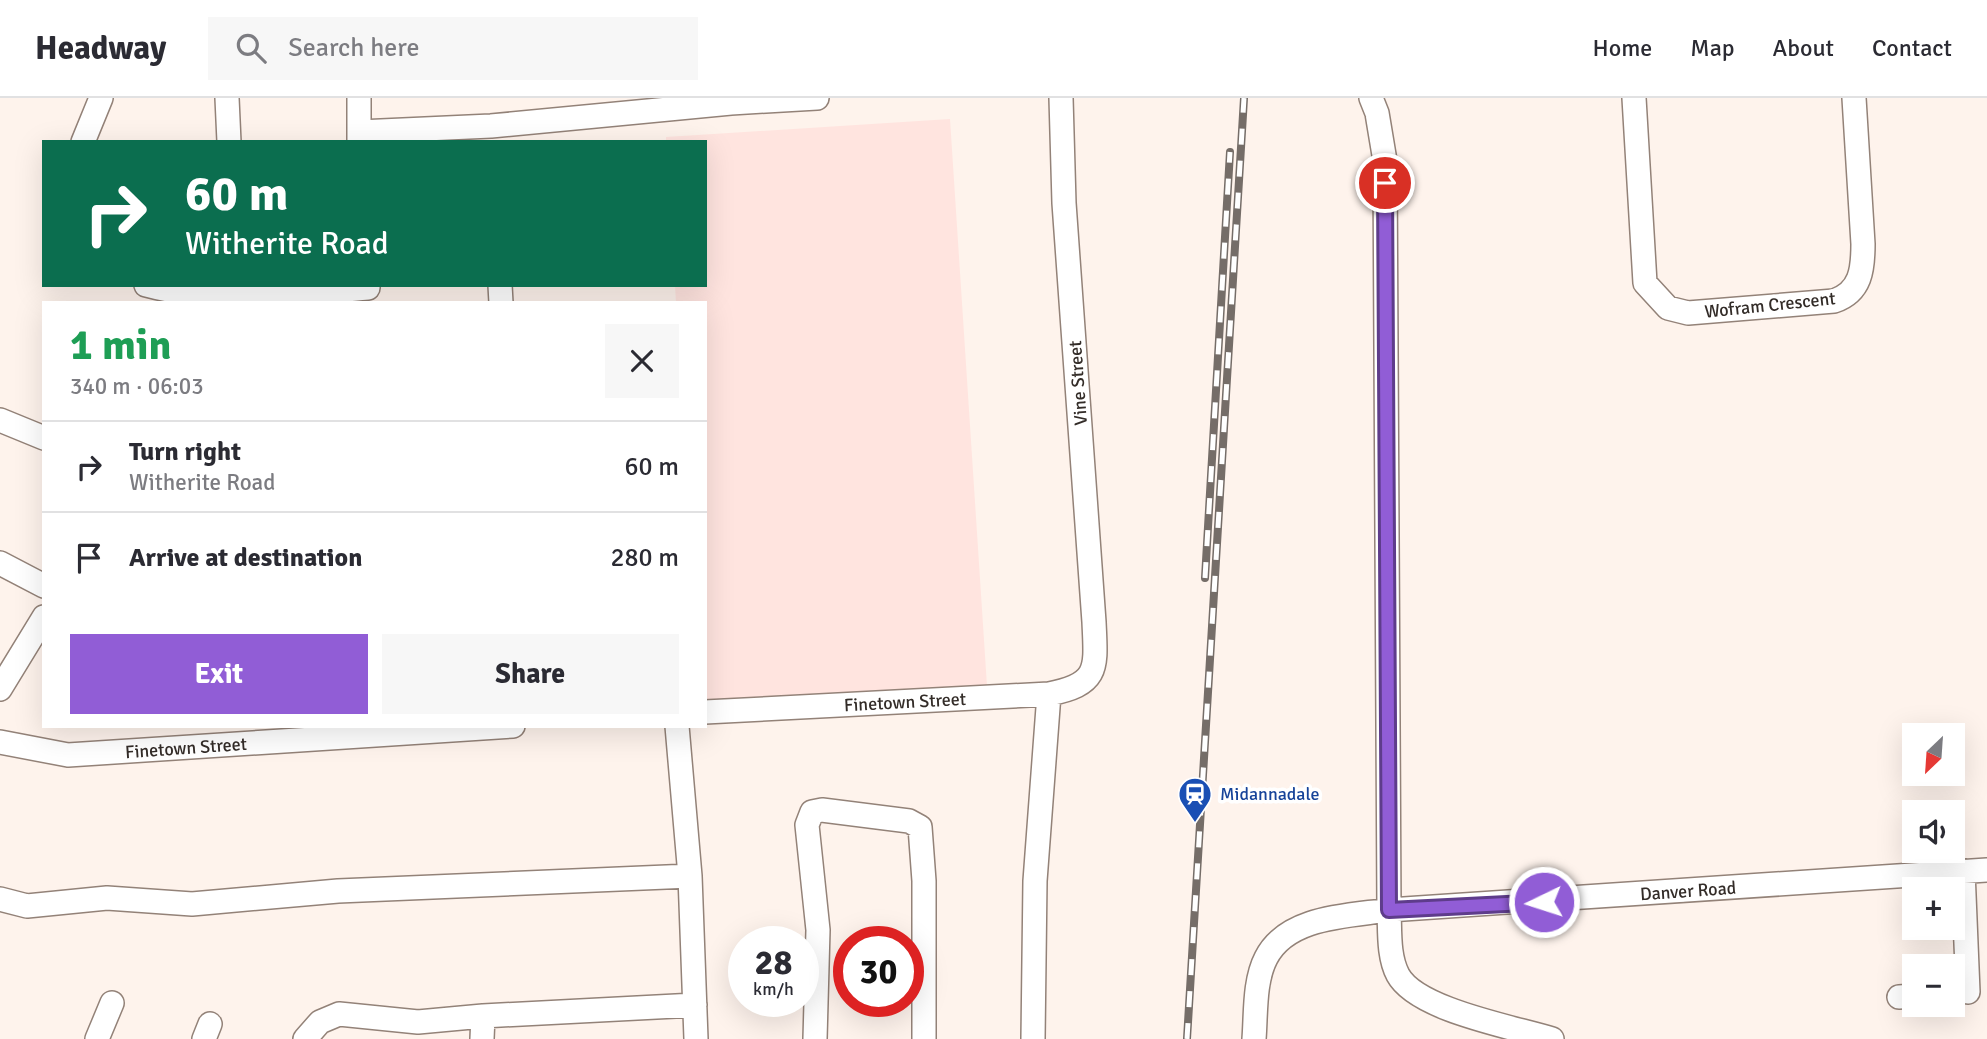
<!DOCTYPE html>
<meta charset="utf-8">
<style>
:root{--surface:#fff;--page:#f7f7f7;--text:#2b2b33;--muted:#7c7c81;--line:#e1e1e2;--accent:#915dd6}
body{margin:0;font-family:Signika,sans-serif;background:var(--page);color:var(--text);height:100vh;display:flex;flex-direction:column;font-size:26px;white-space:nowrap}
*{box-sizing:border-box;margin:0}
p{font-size:23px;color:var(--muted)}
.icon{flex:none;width:38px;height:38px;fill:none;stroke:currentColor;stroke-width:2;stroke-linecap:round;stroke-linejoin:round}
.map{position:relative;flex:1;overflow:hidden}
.drawer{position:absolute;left:42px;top:203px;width:665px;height:427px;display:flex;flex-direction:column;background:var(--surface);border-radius:0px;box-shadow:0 7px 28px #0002}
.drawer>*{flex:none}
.banner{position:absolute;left:42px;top:42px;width:665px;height:147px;border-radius:0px;box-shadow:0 7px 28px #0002;background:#0b6e4f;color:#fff;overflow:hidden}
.needle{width:46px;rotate:205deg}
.controls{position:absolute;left:1902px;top:625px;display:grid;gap:14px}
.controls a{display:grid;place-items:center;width:63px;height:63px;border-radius:0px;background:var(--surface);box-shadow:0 7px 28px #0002;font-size:35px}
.speed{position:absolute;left:728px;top:828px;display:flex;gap:14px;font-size:35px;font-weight:700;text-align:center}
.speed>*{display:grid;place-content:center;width:91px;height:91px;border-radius:50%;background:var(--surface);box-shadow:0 7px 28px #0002;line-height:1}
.speed small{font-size:18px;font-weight:400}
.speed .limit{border:10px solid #d22;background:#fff;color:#111}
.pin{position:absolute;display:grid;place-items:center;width:60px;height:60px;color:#fff;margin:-30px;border:4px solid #fff;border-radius:50%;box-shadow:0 2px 7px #0007}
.me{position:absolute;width:77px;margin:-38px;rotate:266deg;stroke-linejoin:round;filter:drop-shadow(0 0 5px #0008)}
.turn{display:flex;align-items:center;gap:24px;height:147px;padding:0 28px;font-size:32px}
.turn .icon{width:91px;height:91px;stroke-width:2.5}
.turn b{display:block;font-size:49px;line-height:60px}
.round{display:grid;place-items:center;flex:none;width:74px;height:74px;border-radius:0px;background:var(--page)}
.headline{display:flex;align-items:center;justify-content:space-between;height:119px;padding:0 28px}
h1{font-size:42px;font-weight:800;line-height:52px;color:#1e9e55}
.cta{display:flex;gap:14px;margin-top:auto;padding:14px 28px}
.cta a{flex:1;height:80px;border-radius:0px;background:var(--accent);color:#fff;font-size:28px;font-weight:800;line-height:80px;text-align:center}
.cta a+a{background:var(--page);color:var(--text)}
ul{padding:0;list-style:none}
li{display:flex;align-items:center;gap:21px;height:91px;padding:0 28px;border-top:2px solid var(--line)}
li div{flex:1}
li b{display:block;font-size:26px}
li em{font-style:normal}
header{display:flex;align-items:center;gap:42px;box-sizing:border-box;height:98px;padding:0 35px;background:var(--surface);border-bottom:2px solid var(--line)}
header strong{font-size:33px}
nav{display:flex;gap:38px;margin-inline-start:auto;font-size:24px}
.search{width:490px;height:63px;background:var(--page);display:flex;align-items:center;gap:18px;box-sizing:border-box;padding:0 24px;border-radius:0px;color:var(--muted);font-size:26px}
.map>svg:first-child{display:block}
.education{fill:#ffe4df}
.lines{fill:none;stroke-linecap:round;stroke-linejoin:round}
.minor-casing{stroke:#938278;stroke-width:26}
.minor{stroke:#fff;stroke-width:23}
.rail-casing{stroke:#756d68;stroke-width:8}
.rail{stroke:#fff;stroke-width:5;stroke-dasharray:16;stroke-linecap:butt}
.route-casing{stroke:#5e3c8b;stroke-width:18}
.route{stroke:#915dd6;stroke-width:12}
.labels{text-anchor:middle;stroke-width:7;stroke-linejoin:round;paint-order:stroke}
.street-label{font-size:18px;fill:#332c28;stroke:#fff}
.transit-label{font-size:18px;fill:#164399;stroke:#fff;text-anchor:start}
</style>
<header>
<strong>Headway</strong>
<div class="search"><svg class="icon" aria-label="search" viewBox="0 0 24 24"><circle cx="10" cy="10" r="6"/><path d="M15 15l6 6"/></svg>Search here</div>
<nav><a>Home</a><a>Map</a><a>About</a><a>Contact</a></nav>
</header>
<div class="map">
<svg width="1987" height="941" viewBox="0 0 1987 941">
<rect width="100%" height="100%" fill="#fef3ec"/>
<!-- education -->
<path class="education" d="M950 21 987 588 705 605V205H676L675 187H705V44H666V39Z"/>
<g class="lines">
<defs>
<path id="minor" d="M227 0 229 44
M359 0V44
M1371 0 1377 15 1385 63 1389 812C1390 833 1388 858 1398 877 1417 912 1513 929 1552 941
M1634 0 1645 185 1668 210 1688 215 1834 203C1861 194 1863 171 1863 146L1854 0
M359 34 491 28 731 5 817 0
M83 44 101 0
M146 187C220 207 292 196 368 190
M500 187 501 205
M0 322 44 340
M0 465 44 488
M0 591 44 519
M705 614 1049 596C1100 586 1096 570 1094 524L1064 105 1061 0
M677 628 690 778 696 941
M0 644 68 657 513 628
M1963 773 1968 894
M0 801 27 808 107 800 192 806 338 793 690 778
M1899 899 1914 898
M97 941 112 905
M204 941 210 926
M305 941 320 924 339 916 418 924 483 918 695 907
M482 941 483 918
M815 941 818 832 807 727 812 714 822 712 909 723 920 729 924 783V941
M1033 941 1035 783 1049 596
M1254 941C1256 916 1254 883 1266 860 1287 818 1349 818 1389 812L1987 772"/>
</defs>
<!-- minor casing -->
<use href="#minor" class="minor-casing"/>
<!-- minor -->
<use href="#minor" class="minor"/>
<defs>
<path id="rail" d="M1205 480 1230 54
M1187 941 1244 0"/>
</defs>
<!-- rail casing -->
<use href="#rail" class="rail-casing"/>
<!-- rail -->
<use href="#rail" class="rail"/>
</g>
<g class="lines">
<defs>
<path id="route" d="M1385 85 1389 812 1544 804"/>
</defs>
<!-- route casing -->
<use href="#route" class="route-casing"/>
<!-- route -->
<use href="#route" class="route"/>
</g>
<!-- icons -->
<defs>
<symbol id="station-pin" viewBox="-11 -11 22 30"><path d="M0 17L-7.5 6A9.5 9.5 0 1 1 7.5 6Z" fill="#1a4fb4" stroke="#fff"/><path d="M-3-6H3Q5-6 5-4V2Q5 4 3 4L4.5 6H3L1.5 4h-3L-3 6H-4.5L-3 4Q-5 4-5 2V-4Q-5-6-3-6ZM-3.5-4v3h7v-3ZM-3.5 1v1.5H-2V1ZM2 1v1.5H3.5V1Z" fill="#fff"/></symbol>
</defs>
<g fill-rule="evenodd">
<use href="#station-pin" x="1176" y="677" width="38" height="52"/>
</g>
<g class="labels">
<!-- street labels -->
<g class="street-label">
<text transform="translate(1770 207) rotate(-6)" y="6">Wofram Crescent</text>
<text transform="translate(1078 285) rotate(-94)" y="6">Vine Street</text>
<text transform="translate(905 604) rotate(-3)" y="6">Finetown Street</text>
<text transform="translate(186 650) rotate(-4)" y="6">Finetown Street</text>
<text transform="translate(1688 793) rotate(-4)" y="6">Danver Road</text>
</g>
<!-- transit labels -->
<g class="transit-label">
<text x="1220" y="702">Midannadale</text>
</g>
</g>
</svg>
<div class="controls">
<a><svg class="needle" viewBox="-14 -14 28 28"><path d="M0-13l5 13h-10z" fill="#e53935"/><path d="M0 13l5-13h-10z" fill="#7c7c81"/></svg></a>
<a><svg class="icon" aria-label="sound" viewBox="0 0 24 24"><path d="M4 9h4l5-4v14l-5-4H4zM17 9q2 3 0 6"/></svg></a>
<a>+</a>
<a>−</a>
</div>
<div class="speed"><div>28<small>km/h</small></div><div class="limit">30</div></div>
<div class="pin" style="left:1385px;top:85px;background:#d93025"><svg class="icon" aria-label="arrive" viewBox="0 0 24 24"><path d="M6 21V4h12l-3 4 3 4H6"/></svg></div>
<svg class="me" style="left:1544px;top:804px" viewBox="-20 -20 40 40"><circle r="17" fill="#915dd6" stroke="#fff" stroke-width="3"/><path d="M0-11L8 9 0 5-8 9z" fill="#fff"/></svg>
<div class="banner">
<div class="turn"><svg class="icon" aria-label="right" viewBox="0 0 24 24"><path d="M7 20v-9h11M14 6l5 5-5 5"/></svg><div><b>60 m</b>Witherite Road</div></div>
</div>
<section class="drawer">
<div class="headline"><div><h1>1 min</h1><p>340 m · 06:03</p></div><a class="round"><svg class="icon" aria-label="close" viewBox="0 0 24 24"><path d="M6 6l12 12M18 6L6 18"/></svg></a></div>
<ul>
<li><svg class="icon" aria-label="right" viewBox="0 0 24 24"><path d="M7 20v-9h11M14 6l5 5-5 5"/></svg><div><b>Turn right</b><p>Witherite Road</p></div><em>60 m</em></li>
<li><svg class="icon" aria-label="arrive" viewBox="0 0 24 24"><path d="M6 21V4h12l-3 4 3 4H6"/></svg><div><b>Arrive at destination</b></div><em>280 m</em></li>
</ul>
<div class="cta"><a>Exit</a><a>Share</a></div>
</section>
</div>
